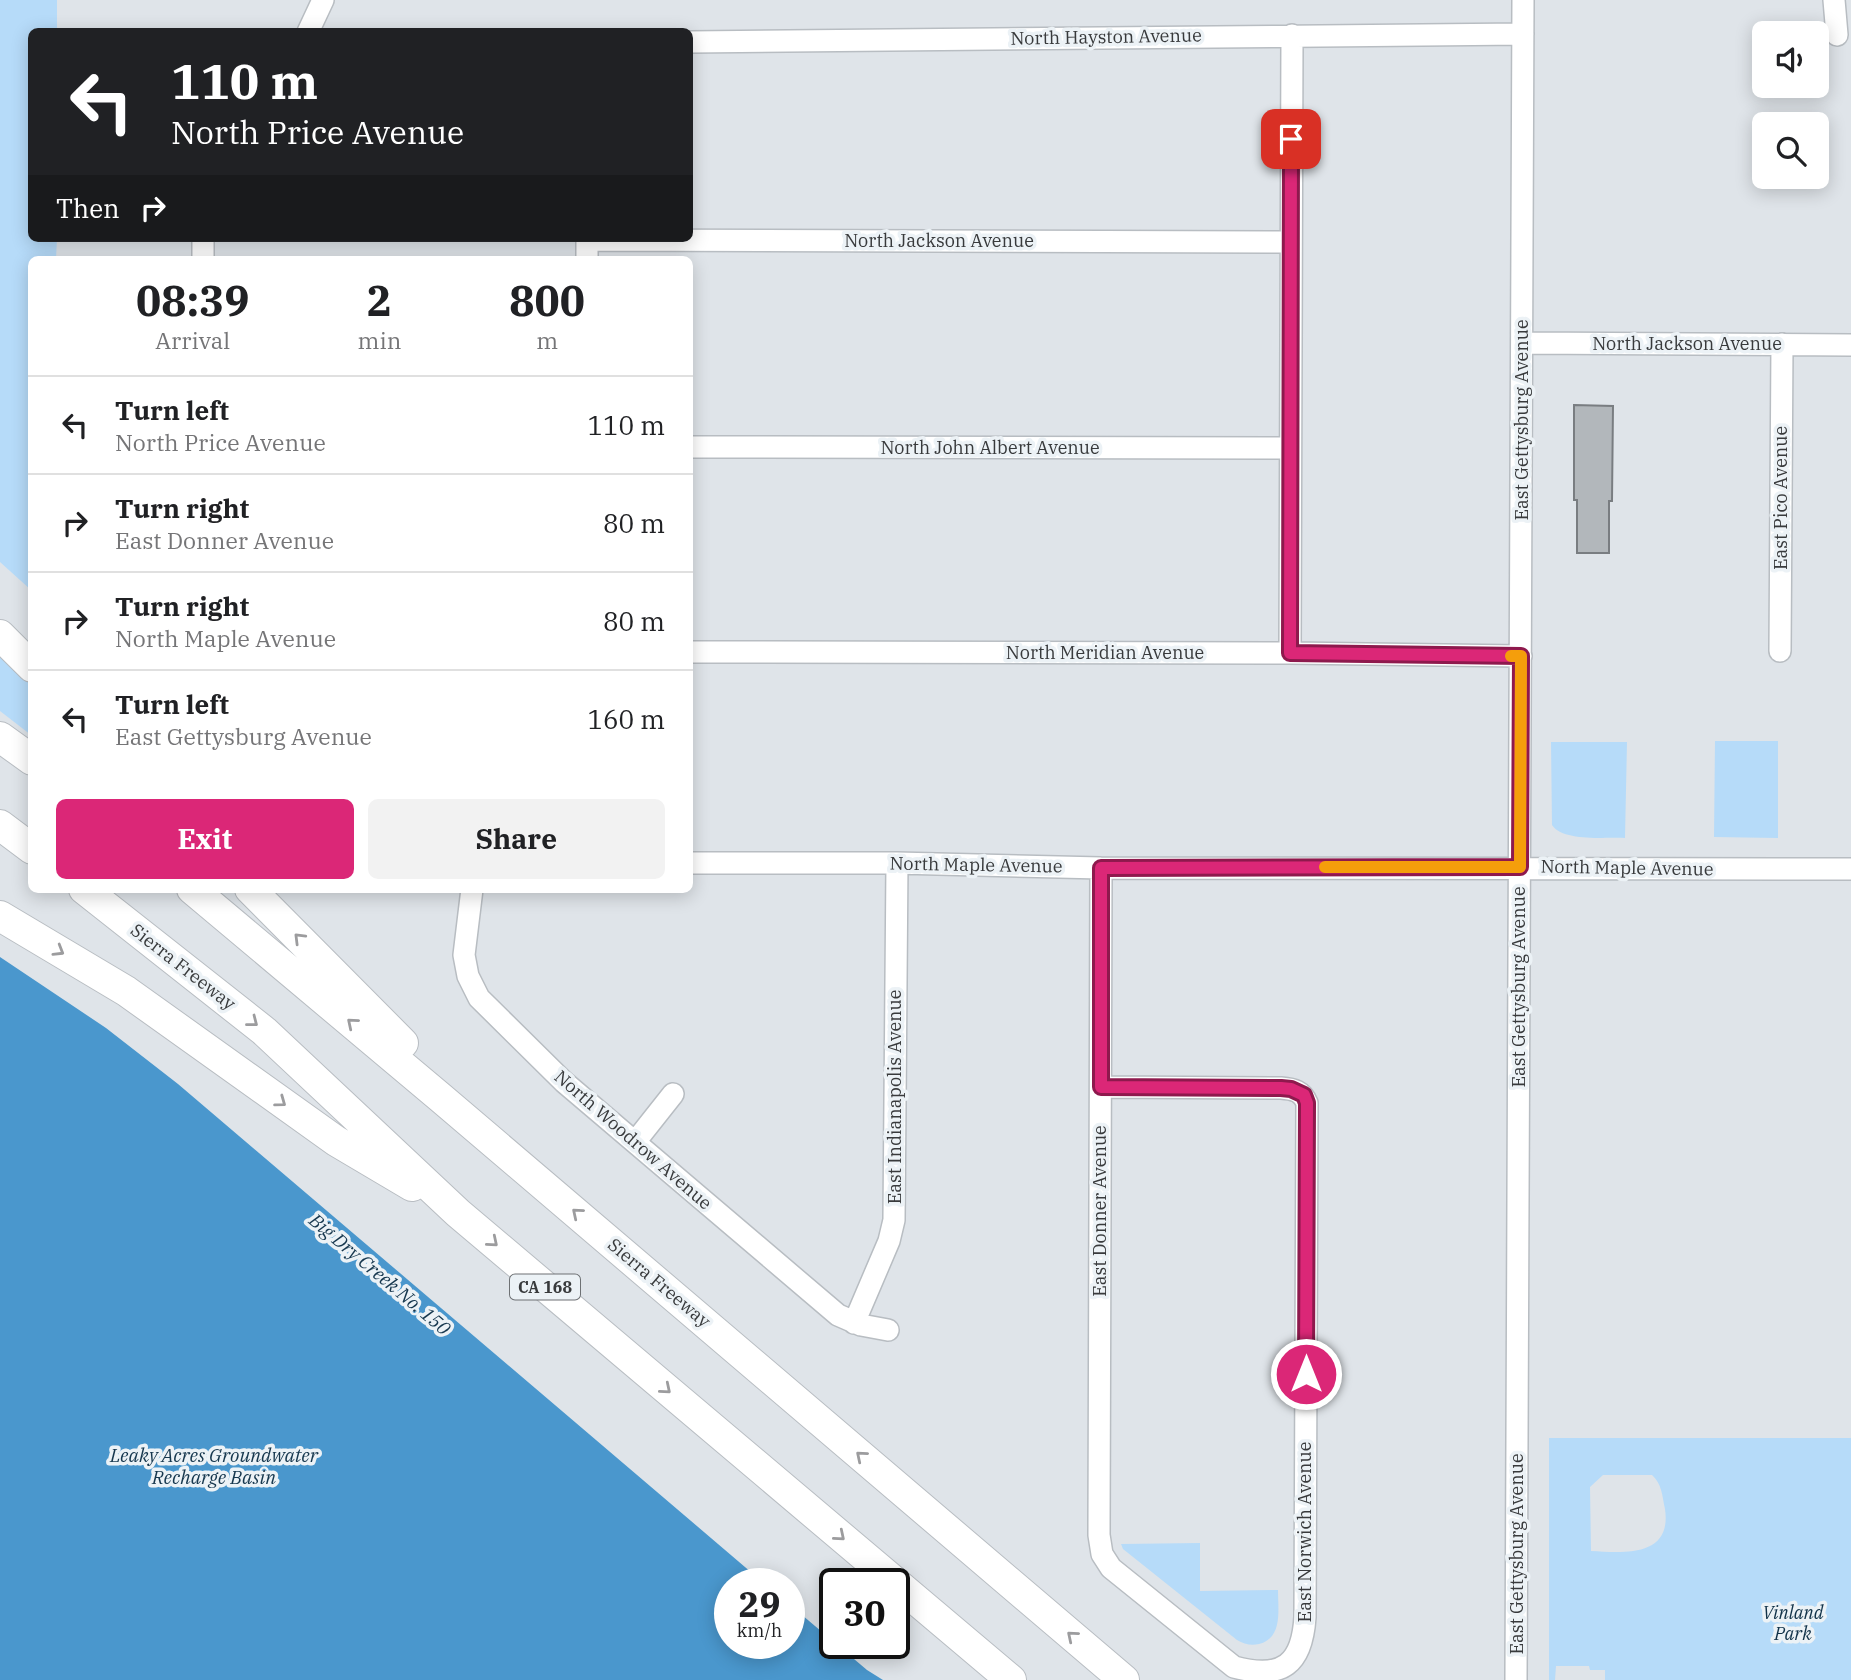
<!DOCTYPE html>
<style>
:root{--surface:#fff;--page:#f2f2f2;--text:#202124;--muted:#757577;--line:#e0e0e0;--accent:#db2777}
body{margin:0;font-family:"IBM Plex Serif",serif;background:var(--page);color:var(--text);height:100vh;display:flex;flex-direction:column;font-size:26px;white-space:nowrap}
*{box-sizing:border-box;margin:0}
p{font-size:23px;color:var(--muted)}
.icon{flex:none;width:38px;height:38px;fill:none;stroke:currentColor;stroke-width:2;stroke-linecap:round;stroke-linejoin:round}
.map{position:relative;flex:1;overflow:hidden}
.side{position:absolute;left:28px;top:256px;width:665px;height:637px;display:flex;flex-direction:column;background:var(--surface);border-radius:10px;box-shadow:0 4px 18px #0003}
.side>*{flex:none}
.banner{position:absolute;left:28px;top:28px;width:665px;height:214px;border-radius:10px;box-shadow:0 4px 18px #0003;background:#202124;color:#fff;overflow:hidden}
.tools{position:absolute;left:1752px;top:21px;display:grid;gap:14px}
.tools a{display:grid;place-items:center;width:77px;height:77px;border-radius:10px;background:var(--surface);box-shadow:0 4px 18px #0003;font-size:35px}
.speed{position:absolute;left:714px;top:1568px;display:flex;gap:14px;font-size:35px;font-weight:700;text-align:center}
.speed>*{display:grid;place-content:center;width:91px;height:91px;border-radius:50%;background:var(--surface);box-shadow:0 4px 18px #0003;line-height:1}
.speed small{font-size:18px;font-weight:400}
.speed .limit{border:4px solid #111;border-radius:10px;background:#fff;color:#111}
.pin{position:absolute;display:grid;place-items:center;width:60px;height:60px;color:#fff;margin:-30px;border-radius:14px;box-shadow:0 4px 10px #0006}
.me{position:absolute;width:77px;margin:-38px;rotate:0deg;stroke-linejoin:round;filter:drop-shadow(0 0 5px #0008)}
.turn{display:flex;align-items:center;gap:24px;height:147px;padding:0 28px;font-size:32px}
.turn .icon{width:91px;height:91px;stroke-width:2.5}
.turn b{display:block;font-size:49px;line-height:60px}
.then{display:flex;align-items:center;height:66px;padding:0 28px;background:#0003;gap:14px;font-size:26px}
.eta{display:flex;justify-content:space-evenly;align-items:center;height:119px;text-align:center}
.eta b{font-size:42px;font-weight:700;line-height:49px}
.button{display:flex;gap:14px;margin-top:auto;padding:14px 28px}
.button a{flex:1;height:80px;border-radius:10px;background:var(--accent);color:#fff;font-size:28px;font-weight:700;line-height:80px;text-align:center}
.button a+a{background:var(--page);color:var(--text)}
ul{padding:0;list-style:none}
li{display:flex;align-items:center;gap:21px;height:98px;padding:0 28px;border-top:2px solid var(--line)}
li div{flex:1}
li b{display:block;font-size:26px}
li em{font-style:normal}
.map>svg:first-child{display:block}
.green{fill:#b6dbf9;fill-rule:evenodd}
.water{fill:#4a97cd}
.building{fill:#b2b7bb;stroke:#797d81;stroke-width:2}
.lines{fill:none;stroke-linecap:round;stroke-linejoin:round}
.minor-casing{stroke:#b8bdc2;stroke-width:24}
.highway-casing{stroke:#b8bdc2;stroke-width:32}
.minor{stroke:#fff;stroke-width:21}
.highway{stroke:#fff;stroke-width:30}
.oneway{stroke:#9c9c9e}
.route-casing{stroke:#8e194d;stroke-width:18}
.route{stroke:#db2777;stroke-width:12}
.slow{stroke:#f59e0b;stroke-width:12}
.labels{text-anchor:middle;stroke-width:7;stroke-linejoin:round;paint-order:stroke}
.shield{fill:#ecf2f6;stroke:#6e7174;stroke-width:2}
.shield-label{font-size:16px;font-weight:bold;fill:#383a3c}
.street-label{font-size:18px;fill:#383a3c;stroke:#ecf2f6}
.park-label{font-size:18px;font-style:italic;fill:#113249;stroke:#ecf2f6}
.water-label{font-size:19px;font-style:italic;fill:#16374e;stroke:#ecf2f6}
</style>
<div class="map">
<svg width="1851" height="1680" viewBox="0 0 1851 1680">
<rect width="100%" height="100%" fill="#dfe4e9"/>
<!-- green -->
<path class="green" d="M0 0H57V31L32 32V238H57L56 259H32L31 590 0 562Z
M0 651 31 683V735L0 711Z
M1715 741H1778V838L1714 837Z
M1551 742H1627L1625 838C1606 837 1563 842 1552 825Z
M348 889H454V892H351Z
M1549 1438H1851V1680H1605V1670H1590L1589 1666H1556L1555 1680H1549ZM1603 1475H1652C1662 1484 1662 1495 1665 1509 1672 1557 1625 1553 1591 1551L1590 1487Z
M1200 1543V1591L1278 1590C1278 1610 1283 1638 1259 1644 1251 1646 1244 1644 1237 1640L1123 1549 1121 1544Z"/>
<!-- water -->
<path class="water" d="M0 957 106 1028 178 1084 765 1584H730V1643H789V1604L867 1670 883 1680H0Z"/>
<!-- building -->
<path class="building" d="M1574 405 1613 406 1612 501H1609V553H1577V500H1574Z"/>
<g class="lines">
<defs>
<path id="minor" d="M1834 0 1837 35
M308 32 323 0
M690 42 1523 34
M587 240 1290 242
M203 259V238
M587 259V238
M1523 343 1851 345
M690 447 1290 448
M1780 651 1782 344
M690 652 1290 653 1521 656
M1290 653 1292 35
M690 863H897L1101 868 1851 869
M472 889 464 955 468 976 479 998 564 1082 838 1315 861 1325 888 1330
M1101 1087 1281 1088C1294 1089 1302 1091 1307 1103L1305 1617C1302 1664 1283 1680 1234 1667L1111 1568 1102 1554 1099 1535 1101 868
M635 1142 673 1094
M854 1323 889 1241 894 1220 897 863
M1516 1680 1523 0"/>
<path id="highway" d="M0 635 32 667
M0 737 32 760
M0 825 32 849
M84 889 264 1031 458 1213 1011 1680
M192 889 441 1098 1124 1680
M250 889 403 1043
M0 916 126 991 336 1141 412 1186"/>
</defs>
<!-- minor casing -->
<use href="#minor" class="minor-casing"/>
<!-- highway casing -->
<use href="#highway" class="highway-casing"/>
<!-- minor -->
<use href="#minor" class="minor"/>
<!-- highway -->
<use href="#highway" class="highway"/>
</g>
<!-- one-way arrows -->
<defs><path id="oneway-chevron" d="M-2-3.5L2.5 0L-2 3.5" fill="none" stroke-width="1.6" stroke-linecap="round" stroke-linejoin="round" transform="scale(1.75)"/></defs>
<g class="oneway">
<use href="#oneway-chevron" transform="translate(299 938) rotate(-135)"/>
<use href="#oneway-chevron" transform="translate(59 951) rotate(31)"/>
<use href="#oneway-chevron" transform="translate(253 1022) rotate(38)"/>
<use href="#oneway-chevron" transform="translate(352 1023) rotate(-140)"/>
<use href="#oneway-chevron" transform="translate(281 1102) rotate(36)"/>
<use href="#oneway-chevron" transform="translate(577 1213) rotate(-140)"/>
<use href="#oneway-chevron" transform="translate(493 1242) rotate(40)"/>
<use href="#oneway-chevron" transform="translate(666 1389) rotate(40)"/>
<use href="#oneway-chevron" transform="translate(861 1456) rotate(-140)"/>
<use href="#oneway-chevron" transform="translate(840 1536) rotate(40)"/>
<use href="#oneway-chevron" transform="translate(1072 1636) rotate(-140)"/>
</g>
<g class="lines">
<defs>
<path id="route" d="M1291 139 1290 653 1521 656 1520 867 1101 868V1087L1281 1088 1291 1089 1304 1095 1307 1103 1306 1374"/>
</defs>
<!-- route casing -->
<use href="#route" class="route-casing"/>
<!-- route -->
<use href="#route" class="route"/>
<!-- slow -->
<path class="slow" d="M1325 867H1520L1521 656H1511"/>
</g>
<g class="labels">
<!-- shield labels -->
<rect class="shield" x="510" y="1274.5" width="70" height="25" rx="5"/>
<g class="shield-label">
<text x="545" y="1293">CA 168</text>
</g>
<!-- street labels -->
<g class="street-label">
<text transform="translate(1106 37) rotate(-1)" y="6">North Hayston Avenue</text>
<text x="939" y="247">North Jackson Avenue</text>
<text x="1687" y="350">North Jackson Avenue</text>
<text transform="translate(1522 420) rotate(-90)" y="6">East Gettysburg Avenue</text>
<text x="990" y="454">North John Albert Avenue</text>
<text transform="translate(1781 498) rotate(-90)" y="6">East Pico Avenue</text>
<text x="1105" y="659">North Meridian Avenue</text>
<text transform="translate(976 865) rotate(1)" y="6">North Maple Avenue</text>
<text transform="translate(1627 868) rotate(1)" y="6">North Maple Avenue</text>
<text transform="translate(183 967) rotate(38)" y="6">Sierra Freeway</text>
<text transform="translate(1519 987) rotate(-90)" y="6">East Gettysburg Avenue</text>
<text transform="translate(895 1097) rotate(-90)" y="6">East Indianapolis Avenue</text>
<text transform="translate(633 1140) rotate(41)" y="6">North Woodrow Avenue</text>
<text transform="translate(1100 1211) rotate(-90)" y="6">East Donner Avenue</text>
<text transform="translate(659 1283) rotate(40)" y="6">Sierra Freeway</text>
<text transform="translate(1305 1532) rotate(-90)" y="6">East Norwich Avenue</text>
<text transform="translate(1517 1554) rotate(-90)" y="6">East Gettysburg Avenue</text>
</g>
<!-- park labels -->
<g class="park-label">
<text x="1793" y="1619">Vinland<tspan x="1793" dy="21">Park</tspan></text>
</g>
<!-- water labels -->
<g class="water-label">
<text transform="translate(380 1274) rotate(40)" y="7">Big Dry Creek No. 150</text>
<text x="214" y="1462">Leaky Acres Groundwater<tspan x="214" dy="22">Recharge Basin</tspan></text>
</g>
</g>
</svg>
<div class="tools">
<a><svg class="icon" aria-label="sound" viewBox="0 0 24 24"><path d="M4 9h4l5-4v14l-5-4H4zM17 9q2 3 0 6"/></svg></a>
<a><svg class="icon" aria-label="search" viewBox="0 0 24 24"><circle cx="10" cy="10" r="6"/><path d="M15 15l6 6"/></svg></a>
</div>
<div class="speed"><div>29<small>km/h</small></div><div class="limit">30</div></div>
<div class="pin" style="left:1291px;top:139px;background:#d93025"><svg class="icon" aria-label="arrive" viewBox="0 0 24 24"><path d="M6 21V4h12l-3 4 3 4H6"/></svg></div>
<svg class="me" style="left:1306px;top:1374px" viewBox="-20 -20 40 40"><circle r="17" fill="#db2777" stroke="#fff" stroke-width="3"/><path d="M0-11L8 9 0 5-8 9z" fill="#fff"/></svg>
<div class="banner">
<div class="turn"><svg class="icon" aria-label="left" viewBox="0 0 24 24"><path d="M17 20v-9H6M10 6l-5 5 5 5"/></svg><div><b>110 m</b>North Price Avenue</div></div>
<div class="then">Then<svg class="icon" aria-label="right" viewBox="0 0 24 24"><path d="M7 20v-9h11M14 6l5 5-5 5"/></svg></div>
</div>
<section class="side">
<div class="eta">
<div><b>08:39</b><p>Arrival</p></div>
<div><b>2</b><p>min</p></div>
<div><b>800</b><p>m</p></div>
</div>
<ul>
<li><svg class="icon" aria-label="left" viewBox="0 0 24 24"><path d="M17 20v-9H6M10 6l-5 5 5 5"/></svg><div><b>Turn left</b><p>North Price Avenue</p></div><em>110 m</em></li>
<li><svg class="icon" aria-label="right" viewBox="0 0 24 24"><path d="M7 20v-9h11M14 6l5 5-5 5"/></svg><div><b>Turn right</b><p>East Donner Avenue</p></div><em>80 m</em></li>
<li><svg class="icon" aria-label="right" viewBox="0 0 24 24"><path d="M7 20v-9h11M14 6l5 5-5 5"/></svg><div><b>Turn right</b><p>North Maple Avenue</p></div><em>80 m</em></li>
<li><svg class="icon" aria-label="left" viewBox="0 0 24 24"><path d="M17 20v-9H6M10 6l-5 5 5 5"/></svg><div><b>Turn left</b><p>East Gettysburg Avenue</p></div><em>160 m</em></li>
</ul>
<div class="button"><a>Exit</a><a>Share</a></div>
</section>
</div>
